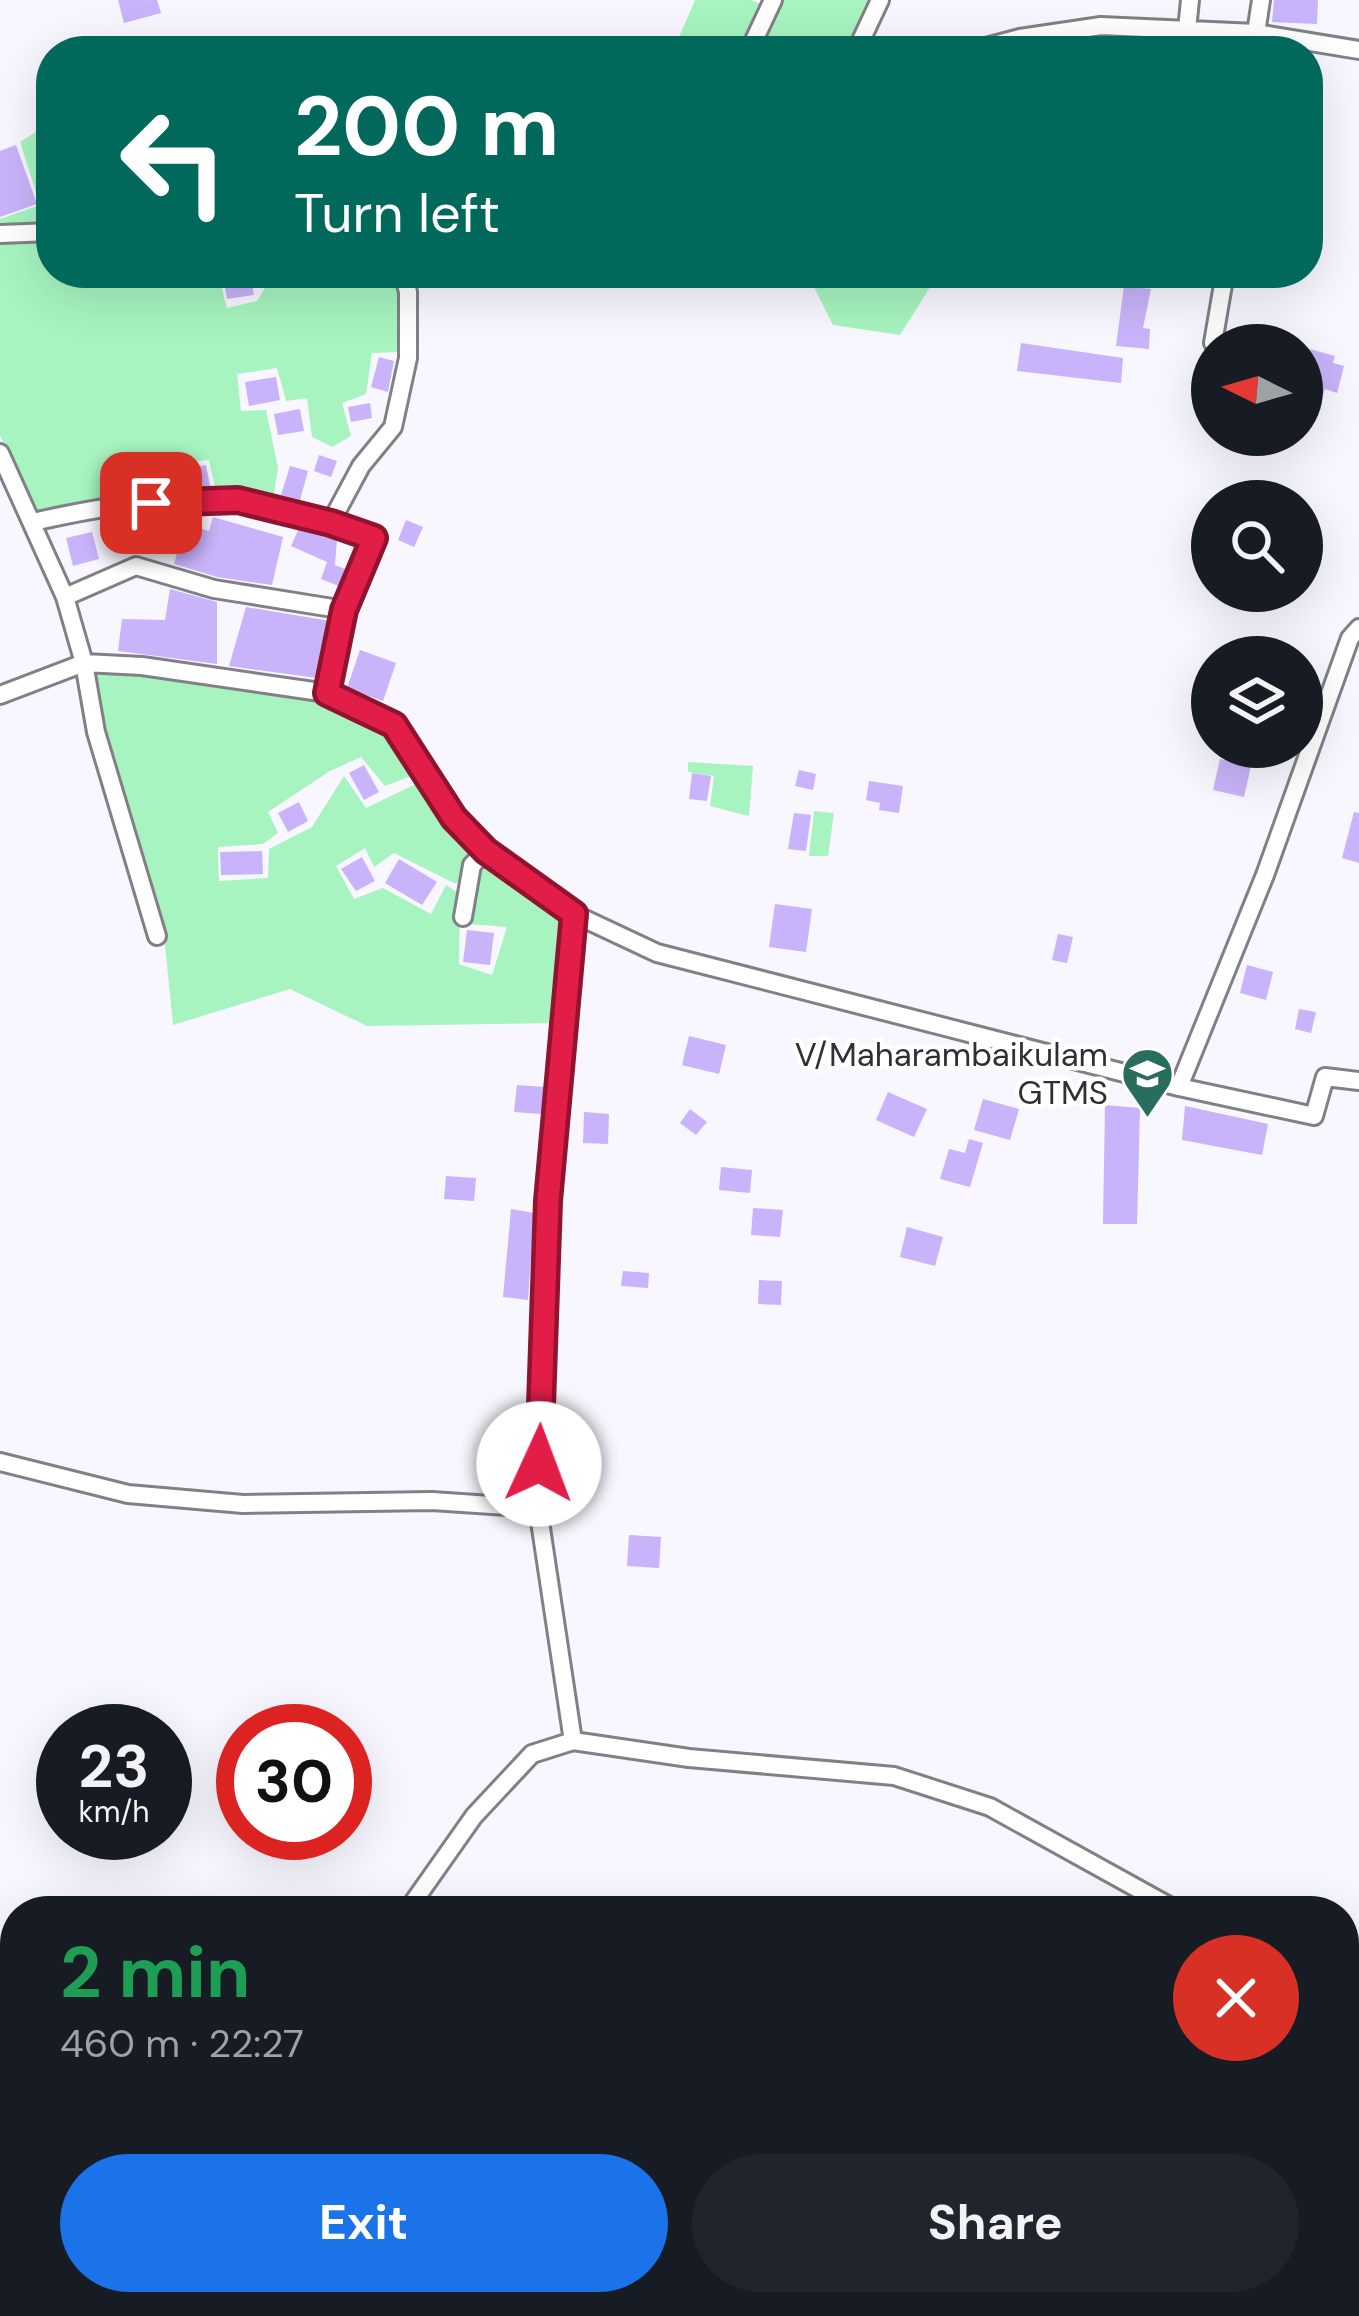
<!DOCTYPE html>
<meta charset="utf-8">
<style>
:root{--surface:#171b24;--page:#20242c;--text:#f1f3f6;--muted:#9ea1a6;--accent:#1a73e8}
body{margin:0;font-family:"DM Sans",sans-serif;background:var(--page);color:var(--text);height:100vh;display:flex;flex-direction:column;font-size:45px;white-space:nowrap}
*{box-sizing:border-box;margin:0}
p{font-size:39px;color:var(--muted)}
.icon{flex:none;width:66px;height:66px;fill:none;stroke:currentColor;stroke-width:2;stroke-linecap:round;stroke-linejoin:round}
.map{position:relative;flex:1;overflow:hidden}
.drawer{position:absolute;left:0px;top:1896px;width:1359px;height:420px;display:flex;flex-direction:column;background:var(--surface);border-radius:48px 48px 0 0;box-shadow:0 12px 48px #0002}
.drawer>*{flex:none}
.hud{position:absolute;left:36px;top:36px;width:1287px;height:252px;border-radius:48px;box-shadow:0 12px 48px #0002;background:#00695c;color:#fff;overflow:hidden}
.needle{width:78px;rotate:275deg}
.buttons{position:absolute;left:1191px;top:324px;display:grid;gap:24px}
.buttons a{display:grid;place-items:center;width:132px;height:132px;border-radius:50%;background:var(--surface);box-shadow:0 12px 48px #0002;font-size:60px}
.speed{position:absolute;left:36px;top:1704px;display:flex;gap:24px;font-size:60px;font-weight:700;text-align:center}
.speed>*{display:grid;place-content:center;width:156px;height:156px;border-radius:50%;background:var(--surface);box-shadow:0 12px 48px #0002;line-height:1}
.speed small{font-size:30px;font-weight:400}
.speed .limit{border:18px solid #d22;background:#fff;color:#111}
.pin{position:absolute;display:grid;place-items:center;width:102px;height:102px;color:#fff;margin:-51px;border-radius:24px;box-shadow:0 6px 18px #0006}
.me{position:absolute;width:132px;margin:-66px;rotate:2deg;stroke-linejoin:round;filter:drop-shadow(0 0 9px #0008)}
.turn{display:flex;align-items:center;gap:42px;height:252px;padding:0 60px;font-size:54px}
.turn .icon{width:156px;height:156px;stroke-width:2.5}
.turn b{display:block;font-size:84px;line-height:102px}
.round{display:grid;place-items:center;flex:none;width:126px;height:126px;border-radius:63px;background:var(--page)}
.head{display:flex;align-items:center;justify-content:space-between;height:204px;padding:0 60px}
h1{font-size:72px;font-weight:700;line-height:90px;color:#1e9e55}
.action{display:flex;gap:24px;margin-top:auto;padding:24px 60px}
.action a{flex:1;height:138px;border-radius:72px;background:var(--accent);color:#fff;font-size:48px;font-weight:700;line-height:138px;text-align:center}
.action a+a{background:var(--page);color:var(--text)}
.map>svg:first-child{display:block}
.green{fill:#a7f4c0}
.building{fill:#c9b3fa}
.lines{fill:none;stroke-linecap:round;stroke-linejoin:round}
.minor-casing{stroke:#828087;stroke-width:22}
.minor{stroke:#fff;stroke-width:16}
.route-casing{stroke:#92132f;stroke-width:30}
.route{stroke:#e11d48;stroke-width:21}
.labels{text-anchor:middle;stroke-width:9;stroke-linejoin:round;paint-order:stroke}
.poi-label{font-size:33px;fill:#302f33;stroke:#fff;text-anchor:end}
</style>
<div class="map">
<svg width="1359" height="2316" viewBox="0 0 1359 2316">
<rect width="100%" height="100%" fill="#f8f6fe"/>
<!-- green -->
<path class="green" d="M695 0H750L768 6 746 51H673Z
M776 0H879L853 51H753Z
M42 128 51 131V229L0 230V219L40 205 20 142Z
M51 234V273H218L227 308 257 301 265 288 297 281 295 273H397L402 292 401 352 372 353 366 394 342 403 351 436 332 447 312 437 307 398 286 401 277 368 237 374 241 411 266 410 278 468 274 494 217 495 209 460 174 464 178 496 36 517 0 435V237Z
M807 273H939L900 335 833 325Z
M94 670 325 698 387 730 414 775 385 786 361 757 330 771 268 812 278 833 263 844 218 847 219 881 268 878 269 849 312 827 344 776 366 808 420 782 447 818 479 849 456 884 394 853 374 867 365 848 336 866 354 899 383 888 431 914 446 885 460 894 459 964 492 975 507 927 468 924 471 887 488 857 567 915 557 1023 367 1026 290 989 173 1025 164 935 102 726Z
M688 762 753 766 749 816 710 806 714 776 688 772Z
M814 811 834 813 828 856H809Z"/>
<!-- building -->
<path class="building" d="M118 0H157L161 13 124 23Z
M1274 0H1318L1317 24 1272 22Z
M16 145 37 204 0 217V151Z
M251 276 254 295 227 299 224 281Z
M1124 286 1151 289 1143 328 1150 329 1149 349 1116 346Z
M1021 343 1123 358 1121 383 1017 371Z
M1302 347 1335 356 1333 363 1344 366 1337 393 1325 389 1321 401 1302 396Z
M379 357 394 361 388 392 371 387Z
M276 377 280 400 249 406 245 382Z
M370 403 372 418 351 422 348 407Z
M300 409 304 431 278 435 274 414Z
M319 455 337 461 331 477 314 471Z
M206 465 210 486H184L181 470Z
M290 466 308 471 300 500 281 495Z
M153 516 158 543 138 546 133 517Z
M213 517 283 537 272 585 217 577 174 564 178 550 187 553 195 527 209 531Z
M406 520 423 527 414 547 398 540Z
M300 526 337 539 335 565 345 569 339 586 321 579 327 562 291 546Z
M92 532 99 559 73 566 66 538Z
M170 589 217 602V664L118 651 122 619 165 620Z
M246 607 330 621 317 678 229 666Z
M360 650 396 663 383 701 347 688Z
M1220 759 1251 766 1244 797 1213 790Z
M364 765 379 792 364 800 349 773Z
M799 770 816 774 813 790 795 786Z
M692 773 711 776 707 801 689 799Z
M869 781 903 786 899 813 879 810 880 803 866 800Z
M299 802 308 821 288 832 278 813Z
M1354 812 1359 813V863L1342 858Z
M794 813 811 815 806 851 788 849Z
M262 851 263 874 221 875 220 852Z
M362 857 375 881 356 891 341 869Z
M399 859 437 882 422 905 385 883Z
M775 904 812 909 806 952 769 947Z
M467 930 494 933 490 965 463 962Z
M1058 934 1073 937 1067 963 1052 960Z
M1247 965 1273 972 1266 1000 1240 993Z
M1299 1009 1316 1012 1311 1033 1295 1029Z
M689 1036 726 1045 719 1074 682 1065Z
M517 1085 545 1087 542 1114 514 1112Z
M888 1092 927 1109 914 1137 876 1120Z
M983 1099 1019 1109 1010 1140 974 1130Z
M1105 1105 1140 1108 1137 1224H1103Z
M1185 1106 1268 1124 1262 1155 1182 1140Z
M690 1109 707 1122 696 1135 680 1123Z
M584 1112 609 1114 608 1144 583 1143Z
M969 1139 983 1143 970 1187 940 1179 949 1149 965 1153Z
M721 1167 752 1170 750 1193 719 1190Z
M446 1176 476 1178 474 1201 444 1199Z
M753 1208 783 1210 780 1237 751 1235Z
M511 1209 534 1213 528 1300 503 1297Z
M907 1227 943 1237 935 1266 900 1257Z
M623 1271 649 1273 648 1288 621 1286Z
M759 1280 782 1281 781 1305 758 1304Z
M503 1455 525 1456 524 1492 502 1491Z
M629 1535 661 1537 659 1568 627 1566Z"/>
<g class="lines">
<defs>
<path id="minor" d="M1187 30 1190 0
M1256 33 1261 0
M749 51 773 0
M856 51 880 0
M971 51 1020 38 1101 26 1256 33 1359 50
M0 234 51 232
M1213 343 1225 273
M0 453 65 597 84 663 142 666 327 693 394 725 454 818 486 851 574 914 657 953 1179 1087 1314 1116 1325 1077 1359 1081
M33 522C95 508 174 494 238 500 283 504 331 523 373 538L345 610 327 693
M331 522 361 466 393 427 408 358V292L403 273
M65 597 136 566 214 589 345 610
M0 695 84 663 96 732 157 936
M574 914 547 1201 538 1508 573 1741 689 1758 894 1776 990 1807 1178 1911
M463 917 472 865 486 851
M1179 1087 1265 875 1350 638 1359 628
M0 1462 128 1494 243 1504 432 1501 538 1508
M407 1911 474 1816 532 1754 573 1741
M1344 2011 1359 2020
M0 2160 15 2169
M182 2301 191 2316"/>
</defs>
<!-- minor casing -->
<use href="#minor" class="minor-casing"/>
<!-- minor -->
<use href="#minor" class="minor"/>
</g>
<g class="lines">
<defs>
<path id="route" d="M151 503 238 500 331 523 374 538 344 610 327 693 394 725 454 818 486 851 574 914 548 1201 539 1464"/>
</defs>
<!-- route casing -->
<use href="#route" class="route-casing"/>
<!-- route -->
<use href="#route" class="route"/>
</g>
<!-- icons -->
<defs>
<symbol id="school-pin" viewBox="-11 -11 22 30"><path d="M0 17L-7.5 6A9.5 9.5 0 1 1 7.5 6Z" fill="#296d5f" stroke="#fff"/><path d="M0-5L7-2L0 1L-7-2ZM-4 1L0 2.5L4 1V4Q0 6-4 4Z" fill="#fff"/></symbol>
</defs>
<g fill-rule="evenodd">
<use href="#school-pin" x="1118" y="1044" width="59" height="81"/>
</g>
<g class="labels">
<!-- poi labels -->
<g class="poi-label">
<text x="1108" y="1066">V/Maharambaikulam<tspan x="1108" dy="38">GTMS</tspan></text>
</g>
</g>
</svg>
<div class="buttons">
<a><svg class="needle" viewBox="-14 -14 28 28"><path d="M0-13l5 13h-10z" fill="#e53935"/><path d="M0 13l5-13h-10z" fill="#9ea1a6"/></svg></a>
<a><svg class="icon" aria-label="search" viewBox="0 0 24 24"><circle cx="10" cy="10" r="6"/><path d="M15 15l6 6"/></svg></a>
<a><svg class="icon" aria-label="layers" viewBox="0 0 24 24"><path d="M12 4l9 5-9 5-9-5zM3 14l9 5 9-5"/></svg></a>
</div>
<div class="speed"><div>23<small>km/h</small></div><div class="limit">30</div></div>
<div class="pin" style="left:151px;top:503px;background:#d93025"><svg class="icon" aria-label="arrive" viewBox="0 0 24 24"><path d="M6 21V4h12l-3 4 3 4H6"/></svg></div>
<svg class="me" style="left:539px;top:1464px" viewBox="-20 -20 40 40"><circle r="19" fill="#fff"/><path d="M0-13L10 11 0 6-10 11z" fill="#e11d48"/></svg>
<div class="hud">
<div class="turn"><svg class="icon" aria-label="left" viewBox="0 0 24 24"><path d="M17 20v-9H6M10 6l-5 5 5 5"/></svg><div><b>200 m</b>Turn left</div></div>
</div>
<section class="drawer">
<div class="head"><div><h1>2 min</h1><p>460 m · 22:27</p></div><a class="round" style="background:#d93025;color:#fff"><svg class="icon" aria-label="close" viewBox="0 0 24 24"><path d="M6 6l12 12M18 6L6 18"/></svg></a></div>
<div class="action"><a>Exit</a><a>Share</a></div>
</section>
</div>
